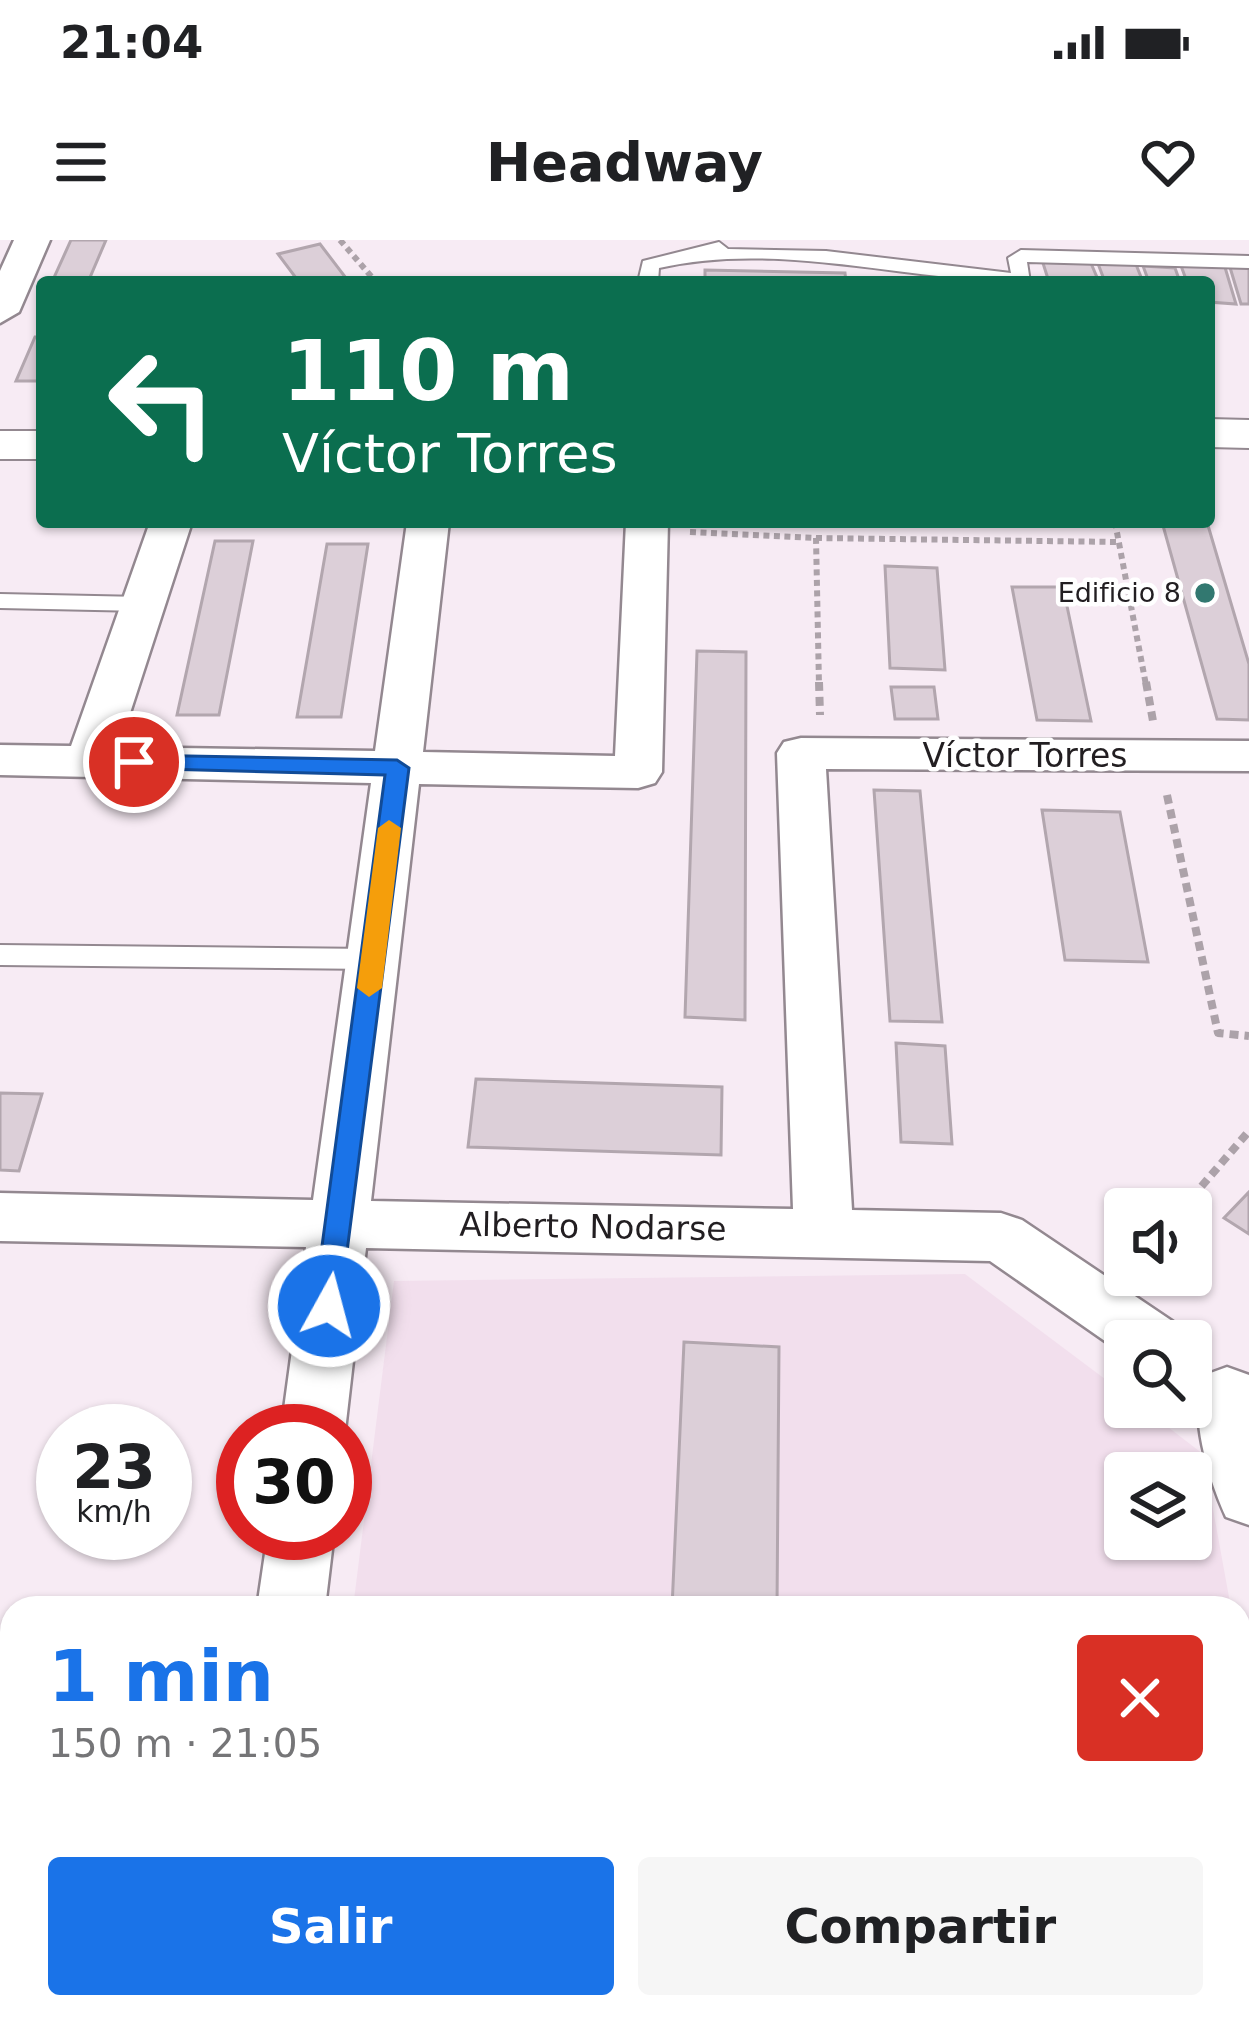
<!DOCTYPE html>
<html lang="es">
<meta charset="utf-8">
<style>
:root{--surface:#fff;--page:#f6f6f6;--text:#202124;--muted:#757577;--accent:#1a73e8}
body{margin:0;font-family:"DejaVu Sans",sans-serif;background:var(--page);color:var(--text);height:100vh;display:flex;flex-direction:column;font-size:45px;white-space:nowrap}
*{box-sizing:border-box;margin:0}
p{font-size:39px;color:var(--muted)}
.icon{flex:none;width:66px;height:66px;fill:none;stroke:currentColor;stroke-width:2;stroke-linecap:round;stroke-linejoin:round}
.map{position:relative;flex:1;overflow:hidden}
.side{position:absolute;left:0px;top:1356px;width:1251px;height:423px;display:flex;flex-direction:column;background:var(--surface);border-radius:36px 36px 0 0;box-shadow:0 3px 9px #0004}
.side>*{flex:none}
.guide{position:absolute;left:36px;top:36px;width:1179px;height:252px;border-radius:12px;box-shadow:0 3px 9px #0004;background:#0b6e4f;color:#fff;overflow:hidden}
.controls{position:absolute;left:1104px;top:948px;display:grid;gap:24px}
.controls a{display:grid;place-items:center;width:108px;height:108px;border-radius:12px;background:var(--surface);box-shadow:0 3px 9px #0004;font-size:60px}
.speed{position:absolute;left:36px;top:1164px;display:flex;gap:24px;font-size:60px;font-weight:700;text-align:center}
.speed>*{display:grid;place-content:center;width:156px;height:156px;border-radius:50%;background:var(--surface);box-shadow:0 3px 9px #0004;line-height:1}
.speed small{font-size:30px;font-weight:400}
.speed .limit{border:18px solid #d22;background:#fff;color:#111}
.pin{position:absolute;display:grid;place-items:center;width:102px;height:102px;color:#fff;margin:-51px;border:6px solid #fff;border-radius:50%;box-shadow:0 3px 12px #0007}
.me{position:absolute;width:132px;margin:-66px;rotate:7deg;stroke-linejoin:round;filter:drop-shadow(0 0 9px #0008)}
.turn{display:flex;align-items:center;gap:42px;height:252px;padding:0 48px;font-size:54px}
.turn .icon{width:156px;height:156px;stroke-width:2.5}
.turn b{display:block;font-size:84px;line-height:102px}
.round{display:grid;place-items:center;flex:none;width:126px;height:126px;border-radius:12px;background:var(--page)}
.headline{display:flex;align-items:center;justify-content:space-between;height:204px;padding:0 48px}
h1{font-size:72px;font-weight:700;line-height:90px;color:var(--accent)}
.cta{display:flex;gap:24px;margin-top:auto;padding:24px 48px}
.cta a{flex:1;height:138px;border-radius:12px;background:var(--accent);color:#fff;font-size:48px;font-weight:700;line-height:138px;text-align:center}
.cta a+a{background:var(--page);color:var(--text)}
.status{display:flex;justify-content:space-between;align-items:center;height:84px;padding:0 60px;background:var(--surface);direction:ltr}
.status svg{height:33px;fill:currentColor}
header{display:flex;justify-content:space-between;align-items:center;height:156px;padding:0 48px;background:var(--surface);font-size:54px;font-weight:700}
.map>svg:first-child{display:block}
.built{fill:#f2dfed;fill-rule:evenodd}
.building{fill:#dccfd8;stroke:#b2a6ae;stroke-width:3}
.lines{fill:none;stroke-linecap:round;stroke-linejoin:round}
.lane-casing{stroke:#938890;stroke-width:4}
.street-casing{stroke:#938890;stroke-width:5}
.secondary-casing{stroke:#938890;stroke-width:4}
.path-far1{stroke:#aca2a9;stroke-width:6;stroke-dasharray:6 4.5;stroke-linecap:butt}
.path{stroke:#aca2a9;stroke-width:8;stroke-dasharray:9 6;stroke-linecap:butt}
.lane{fill:#fff;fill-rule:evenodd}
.street{fill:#fff;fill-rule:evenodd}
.secondary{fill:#fff;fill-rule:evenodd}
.route{fill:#1a73e8;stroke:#114b97;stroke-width:3}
.slow{fill:#f59e0b}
.poi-dot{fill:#327870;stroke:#fff;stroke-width:4.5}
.labels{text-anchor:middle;stroke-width:9;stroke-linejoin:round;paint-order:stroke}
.far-poi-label{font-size:27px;fill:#221e21;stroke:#fff;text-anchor:end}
.street-label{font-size:33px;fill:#221e21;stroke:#fff}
</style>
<div class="status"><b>21:04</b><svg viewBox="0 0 49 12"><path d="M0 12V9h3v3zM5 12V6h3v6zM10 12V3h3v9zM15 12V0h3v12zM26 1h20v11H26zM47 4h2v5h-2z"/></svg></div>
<header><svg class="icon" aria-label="menu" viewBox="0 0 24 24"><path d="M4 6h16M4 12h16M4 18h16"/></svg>Headway<svg class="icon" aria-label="heart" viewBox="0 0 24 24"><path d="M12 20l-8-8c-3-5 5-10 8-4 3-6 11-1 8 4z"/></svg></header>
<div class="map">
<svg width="1249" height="1778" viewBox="0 0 1249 1778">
<rect width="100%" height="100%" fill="#f7ebf4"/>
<!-- built -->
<path class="built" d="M965 1034 1125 1154V1167H1142L1203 1214 1231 1368H353L394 1041ZM1125 1233H1191V1299H1125Z"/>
<!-- building -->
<path class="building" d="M71 0H106L88 42H52Z
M320 4 349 42H299L278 14Z
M1042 20 1090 21 1099 42H1049Z
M1097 21 1135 22 1143 42H1105Z
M1180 23 1224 24 1236 64 1209 62V42H1187Z
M1229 24 1249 25V64H1241Z
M1143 26 1175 28 1180 42H1149Z
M705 30 845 33 846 42H705Z
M35 97H42V141H16Z
M1162 282H1207L1249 424V480L1217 479Z
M215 301H253L219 475H177Z
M327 304H368L341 477H297Z
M885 326 937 328 945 430 890 428Z
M1012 347H1063L1091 481 1037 480Z
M697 411 746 412 745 780 685 777Z
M891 447H934L938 479H895Z
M874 550 920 551 942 782 890 781Z
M1042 570 1120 572 1148 722 1065 720Z
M896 803 945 806 952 904 901 902Z
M476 839 722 847 721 915 468 907Z
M0 853 42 854 19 931 0 930Z
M1249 952V994L1224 978Z
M684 1102 779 1107 777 1368H672Z
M875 1768 1099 1778H875Z"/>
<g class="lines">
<defs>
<path id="lane" d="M719 2 728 9 826 11 1011 33 1008 18 1021 10 1249 16V28L1027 22 1030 42C908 42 779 0 659 28L658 42H638L643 21Z
M0 354 142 357 154 364 142 371 0 368Z
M0 705 373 709 387 719 373 729 0 725Z
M0 1414H12V1448H0Z"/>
<path id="street" d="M14 0H50L19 72 0 83V31Z
M150 282H192L119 507 375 511 407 282H449L423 512 615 516 626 282H668L662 532 655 543 638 548 419 544 371 961 793 969 777 513 784 502 801 498 1249 501V531L826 529 852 970 1001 973 1022 980 1175 1083 1184 1101H1125V1115L990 1021 366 1008 345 1191H281L306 1007 0 1001V953L313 960 371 543 0 535V505L71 506Z
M1227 1127 1249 1135V1285L1226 1277C1209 1240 1187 1171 1205 1135Z
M268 1293H334L325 1368H257Z
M203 1767H281L279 1778H201Z"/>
<path id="secondary" d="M1209 179 1249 180V208L1209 207Z
M0 191H42V219H0Z"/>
</defs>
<!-- lane casing -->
<use href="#lane" class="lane-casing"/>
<!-- street casing -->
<use href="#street" class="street-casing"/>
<!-- secondary casing -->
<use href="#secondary" class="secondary-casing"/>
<!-- path-far1 -->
<path class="path-far1" d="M340 0 376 42
M1115 282 1146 445
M690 292 816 298 819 445
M816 298 1119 302"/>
<!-- path -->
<path class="path" d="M819 442 820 475
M1146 442 1153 481
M1167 555 1218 793 1249 796
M1182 969 1249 891"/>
<!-- lane -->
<use href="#lane" class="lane"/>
<!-- street -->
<use href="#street" class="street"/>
<!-- secondary -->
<use href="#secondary" class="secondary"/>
</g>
<!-- route -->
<path class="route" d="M134 515 397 520 409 528 339 1074H319L314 1066 385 535 125 528V517Z"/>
<!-- slow -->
<path class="slow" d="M389 580 401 588 382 748 369 757 357 748 378 588Z"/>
<!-- markers -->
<circle class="poi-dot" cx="1205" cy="353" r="12"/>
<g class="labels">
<!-- far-poi labels -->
<g class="far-poi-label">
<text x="1181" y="362">Edificio 8</text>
</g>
<!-- street labels -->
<g class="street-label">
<text x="1025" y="527">Víctor Torres</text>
<text transform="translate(593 986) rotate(1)" y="12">Alberto Nodarse</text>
</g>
</g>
</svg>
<div class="controls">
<a><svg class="icon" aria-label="sound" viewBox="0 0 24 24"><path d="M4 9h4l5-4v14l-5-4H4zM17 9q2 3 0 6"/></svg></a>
<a><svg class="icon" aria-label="search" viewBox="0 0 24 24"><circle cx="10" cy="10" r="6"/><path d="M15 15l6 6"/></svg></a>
<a><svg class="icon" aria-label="layers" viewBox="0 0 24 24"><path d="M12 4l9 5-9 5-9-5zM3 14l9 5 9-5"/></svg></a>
</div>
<div class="speed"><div>23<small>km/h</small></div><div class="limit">30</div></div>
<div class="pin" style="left:134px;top:522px;background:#d93025"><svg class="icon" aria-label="arrive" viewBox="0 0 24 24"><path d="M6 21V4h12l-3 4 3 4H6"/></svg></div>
<svg class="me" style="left:329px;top:1066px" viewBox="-20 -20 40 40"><circle r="17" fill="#1a73e8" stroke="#fff" stroke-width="3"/><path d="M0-11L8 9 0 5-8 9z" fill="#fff"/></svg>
<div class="guide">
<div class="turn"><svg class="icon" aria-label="left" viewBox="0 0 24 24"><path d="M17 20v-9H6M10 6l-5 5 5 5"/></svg><div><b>110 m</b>Víctor Torres</div></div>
</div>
<section class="side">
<div class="headline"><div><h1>1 min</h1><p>150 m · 21:05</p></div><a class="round" style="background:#d93025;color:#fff"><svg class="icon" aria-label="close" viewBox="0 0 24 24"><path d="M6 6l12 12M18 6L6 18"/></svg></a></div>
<div class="cta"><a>Salir</a><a>Compartir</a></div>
</section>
</div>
